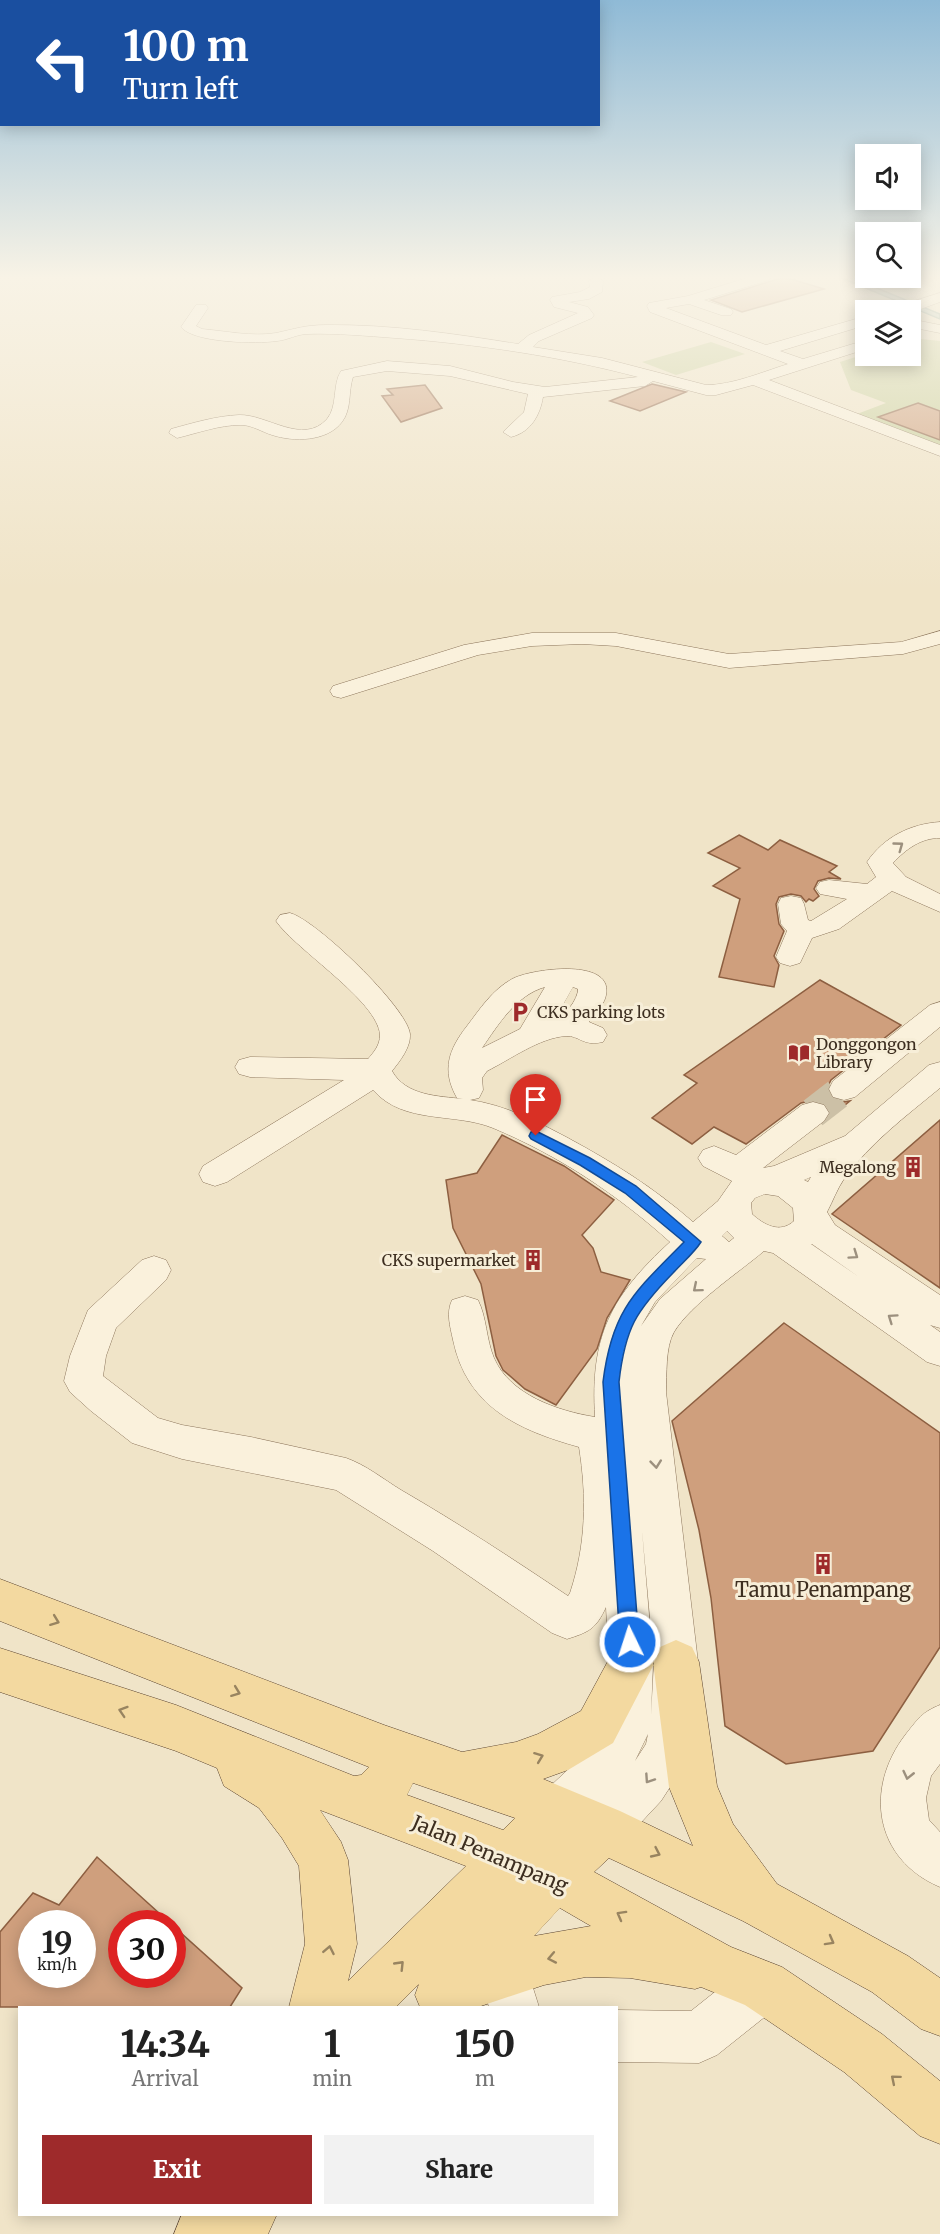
<!DOCTYPE html>
<style>
:root{--surface:#fff;--page:#f2f2f2;--text:#222;--muted:#767676;--accent:#9e2a2b}
body{margin:0;font-family:Merriweather,serif;background:var(--page);color:var(--text);height:100vh;display:flex;flex-direction:column;font-size:22px;white-space:nowrap}
*{box-sizing:border-box;margin:0}
p{font-size:20px;color:var(--muted)}
.icon{flex:none;width:33px;height:33px;fill:none;stroke:currentColor;stroke-width:2;stroke-linecap:round;stroke-linejoin:round}
.map{position:relative;flex:1;overflow:hidden}
.drawer{position:absolute;left:18px;top:2006px;width:600px;height:210px;display:flex;flex-direction:column;background:var(--surface);border-radius:0px;box-shadow:0 3px 15px #0003}
.drawer>*{flex:none}
.top-card{position:absolute;left:0px;top:0px;width:600px;height:126px;box-shadow:0 3px 15px #0003;background:#1a4fa0;color:#fff;overflow:hidden}
.buttons{position:absolute;left:855px;top:144px;display:grid;gap:12px}
.buttons a{display:grid;place-items:center;width:66px;height:66px;border-radius:0px;background:var(--surface);box-shadow:0 3px 15px #0003;font-size:30px}
.speed{position:absolute;left:18px;top:1910px;display:flex;gap:12px;font-size:30px;font-weight:700;text-align:center}
.speed>*{display:grid;place-content:center;width:78px;height:78px;border-radius:50%;background:var(--surface);box-shadow:0 3px 15px #0003;line-height:1}
.speed small{font-size:15px;font-weight:400}
.speed .limit{border:9px solid #d22;background:#fff;color:#111}
.pin{position:absolute;display:grid;place-items:center;width:51px;height:51px;color:#fff;margin:-62px -26px;border-radius:50% 50% 50% 0;rotate:-45deg;box-shadow:0 0 6px #0007}
.pin .icon{rotate:45deg}
.me{position:absolute;width:66px;margin:-33px;rotate:356deg;stroke-linejoin:round;filter:drop-shadow(0 0 4px #0008)}
.turn{display:flex;align-items:center;gap:21px;height:126px;padding:0 24px;font-size:27px}
.turn .icon{width:78px;height:78px;stroke-width:2.5}
.turn b{display:block;font-size:42px;line-height:51px}
.eta{display:flex;justify-content:space-evenly;align-items:center;height:102px;text-align:center}
.eta b{font-size:36px;font-weight:800;line-height:42px}
.button{display:flex;gap:12px;margin-top:auto;padding:12px 24px}
.button a{flex:1;height:69px;border-radius:0px;background:var(--accent);color:#fff;font-size:24px;font-weight:800;line-height:69px;text-align:center}
.button a+a{background:var(--page);color:var(--text)}
.map>svg:first-child{display:block}
.green{fill:#c9cf9b}
.water{fill:#a9c4bc;stroke:#6f938a;stroke-width:1.5}
.building{fill:#cf9f7d;stroke:#8d5f41;stroke-width:1.5;fill-rule:evenodd}
.lines{fill:none;stroke-linecap:round;stroke-linejoin:round}
.minor-tunnel{stroke:#ccc0a6;stroke-width:31;stroke-dasharray:31 16;stroke-linecap:butt}
.minor-casing{stroke:#8d765c;stroke-width:1}
.major-casing{stroke:#5b4430;stroke-width:1}
.minor{fill:#faf1dc;fill-rule:evenodd}
.major{fill:#f3d9a0;fill-rule:evenodd}
.oneway{stroke:#9c907e}
.oneway2{stroke:#988460}
.route{fill:#1a73e8;stroke:#114b97;stroke-width:1.5}
.labels{text-anchor:middle;stroke-width:6;stroke-linejoin:round;paint-order:stroke}
.poi-label{font-size:16px;fill:#3d2e20;stroke:#f7eed8;text-anchor:start}
.near-poi-label{font-size:20px;fill:#3d2e20;stroke:#f7eed8}
.near-street-label{font-size:20px;fill:#3d2e20;stroke:#f7eed8}
</style>
<div class="map">
<svg width="940" height="2234" viewBox="0 0 940 2234">
<rect width="100%" height="100%" fill="#f0e4c8"/>
<!-- green -->
<path class="green" d="M911 338 940 341V445L857 414 886 403 851 390 840 362 865 354 866 356H910Z
M711 342 745 354 676 375 642 362Z"/>
<!-- water -->
<path class="water" d="M839 277H850L940 314V319Z"/>
<!-- building -->
<path class="building" d="M784 277 824 289 742 312 711 300Z
M652 384 686 392 640 411 610 401Z
M425 385 442 408 401 422 382 396 393 395 387 389Z
M918 403 940 411V440L878 417Z
M739 835 768 850 780 840 837 866 829 872 841 879 829 878 818 881 814 889 819 896 813 901 809 899 806 902 801 896 791 894 779 897 776 904 779 924 784 931 774 956 779 965 774 987 719 977 740 899 713 886 740 868 708 853Z
M820 980 901 1025 831 1080 827 1088 831 1098 843 1102 850 1101 829 1118 831 1112 825 1103 814 1100 801 1103 746 1144 714 1127 692 1144 652 1118 697 1083 684 1075Z
M940 1120V1288L832 1214Z
M502 1135 564 1166 614 1200 582 1235 593 1248 601 1272 630 1280 607 1318 597 1349 556 1405 525 1389 503 1370 496 1356 481 1284 453 1228 446 1180 477 1173Z
M784 1323 940 1433V1647L873 1751 786 1764 725 1726 711 1598 699 1530 672 1421Z
M97 1857 170 1923H122V1974H172V1925L242 1988 230 2007H0V1932L33 1893 59 1905ZM32 1923H82V1974H32Z"/>
<g class="lines">
<!-- minor-tunnel -->
<path class="minor-tunnel" d="M813 1113 844 1089"/>
<defs>
<path id="minor" d="M596 277 603 281 602 292 589 299 569 302 588 307 594 315 592 318 539 341 533 347 602 358 706 385C733 385 762 372 788 364L650 312 647 306 649 303 688 296 750 277H771L769 280 704 300 731 309 733 312 731 315H721L689 304 666 308 766 345 866 316V325L780 351 803 359 866 340V349L769 380 940 445V456L753 385 716 395H706L653 381 645 386 543 397C540 415 531 432 511 437L503 432 524 412 528 394 450 376 387 371 353 377C348 392 352 409 342 422 327 442 293 442 272 435 262 432 252 425 241 425 219 425 198 433 177 438L169 433 171 429C193 423 216 416 239 415 267 414 303 446 327 419 338 406 332 385 341 371L387 361 450 366 513 382 545 387 638 377C559 356 476 344 395 338 366 336 337 333 308 334 297 334 288 340 277 341 257 344 194 343 181 327L196 305H206L208 308 196 326 202 329C226 331 252 337 276 333 295 329 305 325 326 325 388 324 457 334 518 344L529 335 578 313 554 307 550 300 552 297 580 292 590 287 589 281Z
M940 293V302L910 313V310H900L911 302Z
M910 316 920 321 940 325V333L910 327Z
M940 631V644L903 654 729 668 616 646 582 644 532 646 478 655 341 698 333 696 330 691 333 686 464 645 532 633H616L729 654 901 642Z
M940 822V838C921 838 906 849 893 863L906 877 940 894V912L892 891 839 929 812 938 800 963 790 966 780 963 776 957 787 931 781 924 778 904 781 898 791 896 801 898 804 904 808 920 811 921 847 899 820 894 816 888 820 882 829 880 867 884 876 877 867 862C884 837 910 824 940 822Z
M290 913C315 919 407 1007 410 1034 411 1047 400 1061 392 1071 406 1096 438 1096 463 1099L457 1098C441 1070 449 1049 467 1026 480 1009 492 990 512 979 530 969 614 957 606 995 605 1004 594 1014 589 1022L603 1028 607 1035 603 1042C583 1047 579 1035 566 1036 539 1038 511 1059 487 1071L482 1078 483 1090 479 1098 470 1100C505 1105 536 1121 568 1138 614 1163 653 1187 693 1222L718 1201 732 1181 703 1166 698 1158 703 1150 714 1146 736 1155 802 1105 813 1102 824 1105 829 1113 824 1121 763 1168 774 1166 845 1136 929 1065 940 1062V1088C906 1116 870 1143 844 1179 837 1189 833 1201 827 1212L835 1225 940 1295V1328L930 1325 940 1332V1366L927 1362 773 1253 764 1251C738 1273 691 1304 674 1332 665 1348 667 1374 666 1392L698 1662 693 1734 681 1770 661 1801 620 1845 603 1851 586 1845 580 1828 584 1817 575 1825 559 1832 543 1825 536 1809 543 1793 593 1746 606 1724 609 1664 606 1607C596 1629 589 1632 567 1639L552 1633 433 1551 336 1490 182 1459 132 1443 91 1411 70 1392 64 1381 70 1356 88 1310 142 1260 154 1256 166 1260 171 1270 166 1280 116 1328 106 1356 103 1376 158 1418 182 1425 251 1437 346 1458C366 1465 383 1479 401 1490 458 1523 513 1559 568 1596L570 1593C586 1545 587 1497 579 1447 518 1430 467 1407 453 1340 450 1326 446 1313 452 1300L465 1296 478 1300C487 1318 486 1339 494 1358 510 1395 558 1411 595 1417 590 1336 611 1296 670 1242 618 1195 558 1155 493 1128 454 1112 404 1125 373 1090L227 1182 215 1186 203 1182 199 1174 203 1166 344 1080 250 1077 239 1074 235 1067 239 1060 250 1057 368 1059C374 1052 380 1045 380 1035 378 1001 296 950 276 921L280 915ZM545 987 520 1029 482 1048C498 1025 516 995 545 987ZM573 987 578 989C578 999 565 1017 555 1019ZM811 1177 808 1182 804 1180ZM765 1194 778 1196 793 1208 794 1221C780 1234 764 1225 752 1214L751 1203 755 1198ZM727 1231 734 1238 729 1242 722 1236ZM811 1244H812L859 1277ZM697 1258 706 1259 660 1299 641 1326 655 1302ZM642 1530 654 1662 651 1715 653 1664ZM648 1734 646 1744 635 1761Z
M940 1002V1027L855 1097 844 1100 833 1097 829 1089 833 1081 930 1005Z
M940 1705V1764L931 1776 926 1798 929 1820 940 1832V1887C874 1859 864 1788 906 1734 918 1719 922 1712 940 1705Z
M504 1946 522 1953 539 2007H489L479 1971 486 1953Z
M763 1961 781 1968 788 1986 781 2004 717 2055 699 2063 616 2062V2010L691 2011 745 1968Z"/>
<path id="major" d="M0 1579 384 1725 462 1752 516 1742 538 1734 581 1711 615 1648 631 1642 647 1648 654 1664 613 1743 568 1770 543 1779 620 1811 693 1846 669 1787 653 1662 660 1647 676 1640 692 1647 699 1662 717 1786 733 1824 777 1884 908 1956 940 1978V2036L921 2029 872 1992 743 1921 609 1858 594 1872 731 1947 782 1967 882 2034 940 2081V2144L920 2136 844 2072 745 2005 701 1987 695 1989 630 1978 586 1977 544 1985 478 2007H420L415 1995 419 1984 396 2007H289L305 1944 299 1866 282 1838 259 1808 224 1786 217 1768 176 1751 0 1692V1648L176 1705 354 1776 361 1775 369 1767 0 1621ZM413 1783 515 1818 503 1830 407 1795ZM320 1810 466 1866 348 1981 357 1944 348 1860 341 1842ZM560 1908 591 1926 534 1936Z
M182 2214H277L268 2234H174Z"/>
</defs>
<!-- minor casing -->
<use href="#minor" class="minor-casing"/>
<!-- major casing -->
<use href="#major" class="major-casing"/>
<!-- minor -->
<use href="#minor" class="minor"/>
<!-- major -->
<use href="#major" class="major"/>
</g>
<!-- one-way arrows -->
<defs><path id="oneway-chevron" d="M-2-3.5L2.5 0L-2 3.5" fill="none" stroke-width="1.6" stroke-linecap="round" stroke-linejoin="round" transform="scale(1.5)"/></defs>
<g class="oneway">
<use href="#oneway-chevron" transform="translate(899 846) rotate(-36)"/>
<use href="#oneway-chevron" transform="translate(854 1255) rotate(35)"/>
<use href="#oneway-chevron" transform="translate(697 1288) rotate(140)"/>
<use href="#oneway-chevron" transform="translate(892 1318) rotate(-145)"/>
<use href="#oneway-chevron" transform="translate(656 1464) rotate(84)"/>
<use href="#oneway-chevron" transform="translate(908 1775) rotate(103)"/>
<use href="#oneway-chevron" transform="translate(649 1779) rotate(124)"/>
</g>
<g class="oneway2">
<use href="#oneway-chevron" transform="translate(55 1621) rotate(21)"/>
<use href="#oneway-chevron" transform="translate(236 1692) rotate(21)"/>
<use href="#oneway-chevron" transform="translate(123 1711) rotate(-162)"/>
<use href="#oneway-chevron" transform="translate(539 1757) rotate(-21)"/>
<use href="#oneway-chevron" transform="translate(656 1853) rotate(25)"/>
<use href="#oneway-chevron" transform="translate(621 1915) rotate(-151)"/>
<use href="#oneway-chevron" transform="translate(830 1941) rotate(29)"/>
<use href="#oneway-chevron" transform="translate(329 1950) rotate(-79)"/>
<use href="#oneway-chevron" transform="translate(552 1958) rotate(169)"/>
<use href="#oneway-chevron" transform="translate(400 1965) rotate(-46)"/>
<use href="#oneway-chevron" transform="translate(895 2079) rotate(-140)"/>
</g>
<!-- sky -->
<linearGradient id="sky" x2="0" y2="1"><stop stop-color="#8fbad6"/><stop offset="0.47" stop-color="#f8f3e6"/><stop offset="1" stop-color="#f8f3e6" stop-opacity="0"/></linearGradient>
<rect width="940" height="590" fill="url(#sky)"/>
<!-- route -->
<path class="route" d="M536 1131 590 1158 636 1186 701 1242C694 1253 682 1263 673 1273 636 1311 625 1328 619 1382L639 1642 636 1649 630 1651 623 1649 620 1642 603 1382C612 1309 635 1292 684 1242L625 1193 580 1165 531 1139 529 1136 531 1132Z"/>
<!-- icons -->
<defs>
<symbol id="parking-bare" viewBox="-9 -9 18 18"><path d="M-3.5-5.5H1a3.5 3.5 0 0 1 0 7H-1V5.5H-3.5ZM-1-3.4V-.6H.8a1.4 1.4 0 0 0 0-2.8Z" fill="#9e2a2b" stroke="#f7eed8" stroke-width="2.5" paint-order="stroke"/></symbol>
<symbol id="library-bare" viewBox="-9 -9 18 18"><path d="M-6-4Q-3-5.5-.7-3.5V5Q-3 3-6 4ZM6-4Q3-5.5 .7-3.5V5Q3 3 6 4Z" fill="#9e2a2b" stroke="#f7eed8" stroke-width="2.5" paint-order="stroke"/></symbol>
<symbol id="building-bare" viewBox="-9 -9 18 18"><path d="M-4-6H4V6H1V3H-1V6H-4ZM-2.5-4.3h1.7v1.8h-1.7ZM.8-4.3h1.7v1.8H.8ZM-2.5-1h1.7V.8h-1.7ZM.8-1h1.7V.8H.8Z" fill="#9e2a2b" stroke="#f7eed8" stroke-width="2.5" paint-order="stroke"/></symbol>
</defs>
<g fill-rule="evenodd">
<use href="#parking-bare" x="505" y="997" width="30" height="30"/>
<use href="#library-bare" x="784" y="1038" width="30" height="30"/>
<use href="#building-bare" x="898" y="1152" width="30" height="30"/>
<use href="#building-bare" x="518" y="1245" width="30" height="30"/>
<use href="#building-bare" x="808" y="1549" width="30" height="30"/>
</g>
<g class="labels">
<!-- poi labels -->
<g class="poi-label">
<text x="537" y="1018">CKS parking lots</text>
<text x="816" y="1050">Donggongon<tspan x="816" dy="18">Library</tspan></text>
<text x="896" y="1173" text-anchor="end">Megalong</text>
<text x="516" y="1266" text-anchor="end">CKS supermarket</text>
</g>
<!-- near-poi labels -->
<g class="near-poi-label">
<text x="823" y="1597">Tamu Penampang</text>
</g>
<!-- near-street labels -->
<g class="near-street-label">
<text transform="translate(490 1854) rotate(23)" y="7">Jalan Penampang</text>
</g>
</g>
</svg>
<div class="buttons">
<a><svg class="icon" aria-label="sound" viewBox="0 0 24 24"><path d="M4 9h4l5-4v14l-5-4H4zM17 9q2 3 0 6"/></svg></a>
<a><svg class="icon" aria-label="search" viewBox="0 0 24 24"><circle cx="10" cy="10" r="6"/><path d="M15 15l6 6"/></svg></a>
<a><svg class="icon" aria-label="layers" viewBox="0 0 24 24"><path d="M12 4l9 5-9 5-9-5zM3 14l9 5 9-5"/></svg></a>
</div>
<div class="speed"><div>19<small>km/h</small></div><div class="limit">30</div></div>
<div class="pin" style="left:536px;top:1136px;background:#d93025"><svg class="icon" aria-label="arrive" viewBox="0 0 24 24"><path d="M6 21V4h12l-3 4 3 4H6"/></svg></div>
<svg class="me" style="left:630px;top:1642px" viewBox="-20 -20 40 40"><circle r="17" fill="#1a73e8" stroke="#fff" stroke-width="3"/><path d="M0-11L8 9 0 5-8 9z" fill="#fff"/></svg>
<div class="top-card">
<div class="turn"><svg class="icon" aria-label="left" viewBox="0 0 24 24"><path d="M17 20v-9H6M10 6l-5 5 5 5"/></svg><div><b>100 m</b>Turn left</div></div>
</div>
<section class="drawer">
<div class="eta">
<div><b>14:34</b><p>Arrival</p></div>
<div><b>1</b><p>min</p></div>
<div><b>150</b><p>m</p></div>
</div>
<div class="button"><a>Exit</a><a>Share</a></div>
</section>
</div>
